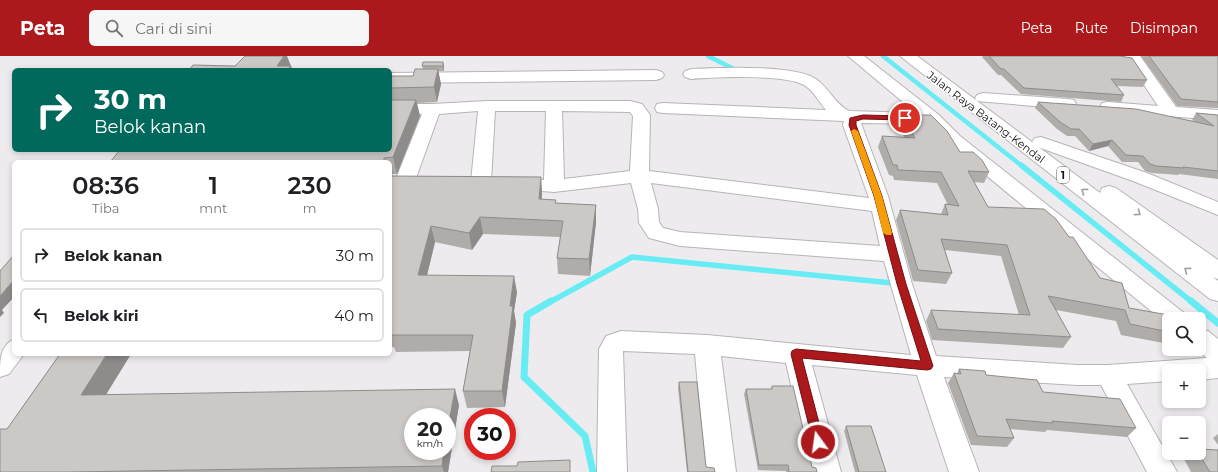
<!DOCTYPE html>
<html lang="id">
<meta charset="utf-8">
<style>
:root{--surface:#fff;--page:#f6f6f6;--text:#202124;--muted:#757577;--line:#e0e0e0;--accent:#ac191c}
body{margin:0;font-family:Montserrat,sans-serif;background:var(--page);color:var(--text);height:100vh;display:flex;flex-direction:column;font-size:15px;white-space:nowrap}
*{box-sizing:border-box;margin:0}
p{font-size:13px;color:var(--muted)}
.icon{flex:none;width:22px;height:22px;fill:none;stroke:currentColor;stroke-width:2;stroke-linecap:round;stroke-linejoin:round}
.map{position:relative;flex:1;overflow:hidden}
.panel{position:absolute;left:12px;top:104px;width:380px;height:196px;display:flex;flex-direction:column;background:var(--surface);border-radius:6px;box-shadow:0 2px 6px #0003}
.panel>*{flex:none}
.banner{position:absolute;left:12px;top:12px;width:380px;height:84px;border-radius:6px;box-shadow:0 2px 6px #0003;background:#00695c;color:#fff;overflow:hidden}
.buttons{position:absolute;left:1162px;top:256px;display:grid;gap:8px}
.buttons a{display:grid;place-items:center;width:44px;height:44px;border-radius:6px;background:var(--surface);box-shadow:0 2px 6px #0003;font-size:20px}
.speed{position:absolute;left:404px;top:352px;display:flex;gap:8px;font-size:20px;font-weight:700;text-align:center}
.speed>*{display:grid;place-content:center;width:52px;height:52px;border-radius:50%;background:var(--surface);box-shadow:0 2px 6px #0003;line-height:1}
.speed small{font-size:10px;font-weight:400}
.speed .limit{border:6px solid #d22;background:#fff;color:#111}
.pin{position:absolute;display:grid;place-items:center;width:34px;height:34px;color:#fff;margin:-17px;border:2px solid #fff;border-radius:50%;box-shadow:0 1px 4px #0007}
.me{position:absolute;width:44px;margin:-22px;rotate:346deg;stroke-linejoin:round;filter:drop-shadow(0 0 3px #0008)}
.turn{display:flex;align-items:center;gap:14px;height:84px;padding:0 16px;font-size:18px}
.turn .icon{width:52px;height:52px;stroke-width:2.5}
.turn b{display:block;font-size:28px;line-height:34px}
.eta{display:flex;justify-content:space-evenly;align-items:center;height:68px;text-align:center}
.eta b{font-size:24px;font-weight:600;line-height:28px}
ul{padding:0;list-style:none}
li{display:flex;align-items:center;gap:12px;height:54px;margin:0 8px 6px;padding:0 8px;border:2px solid var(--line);border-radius:6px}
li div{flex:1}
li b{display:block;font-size:15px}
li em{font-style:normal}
header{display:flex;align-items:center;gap:24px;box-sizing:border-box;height:56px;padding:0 20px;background:var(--accent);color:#fff}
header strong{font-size:19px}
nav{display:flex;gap:22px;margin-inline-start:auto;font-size:14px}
.search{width:280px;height:36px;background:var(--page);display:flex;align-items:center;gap:10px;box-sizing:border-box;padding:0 14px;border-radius:6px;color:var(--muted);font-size:15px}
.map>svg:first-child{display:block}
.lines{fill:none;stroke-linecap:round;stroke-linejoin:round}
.stream-far2{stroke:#68ecf3;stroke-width:4.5}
.stream-far1{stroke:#68ecf3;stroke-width:5.5}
.stream{stroke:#68ecf3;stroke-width:7}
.minor-casing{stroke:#b7b4b7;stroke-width:2}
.highway-casing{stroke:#b7b4b7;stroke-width:2}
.minor{fill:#fff;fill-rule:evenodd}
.highway{fill:#fff;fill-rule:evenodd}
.wall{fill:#afacaa}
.shaded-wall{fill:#8e8c8b}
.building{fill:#cbc8c6;stroke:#8e8c8b}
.oneway{stroke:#a1a0a1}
.route{fill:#ac191c;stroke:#701012}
.slow{fill:#f59e0b}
.labels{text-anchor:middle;stroke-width:3;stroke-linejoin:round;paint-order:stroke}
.shield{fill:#fff;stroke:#5a595a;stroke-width:1}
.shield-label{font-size:10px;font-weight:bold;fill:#131213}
.street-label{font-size:11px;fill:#131213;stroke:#fff}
</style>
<header>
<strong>Peta</strong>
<div class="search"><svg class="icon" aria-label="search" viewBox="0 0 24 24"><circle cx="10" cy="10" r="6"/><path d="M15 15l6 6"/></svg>Cari di sini</div>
<nav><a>Peta</a><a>Rute</a><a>Disimpan</a></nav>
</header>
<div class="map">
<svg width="1218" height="416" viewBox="0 0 1218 416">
<rect width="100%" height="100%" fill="#eeebee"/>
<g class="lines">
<!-- stream-far2 -->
<path class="stream-far2" d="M708 0 738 15
M883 0 1022 110"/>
<!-- stream-far1 -->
<path class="stream-far1" d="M1021 109 1192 246
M550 246 632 201 892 227 890 221"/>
<!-- stream -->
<path class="stream" d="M551 245 527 259 524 321 585 380 593 416
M1191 245 1218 267"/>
<defs>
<path id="minor" d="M848 0H864L939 59 960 80 1184 257 1188 263H1169V270L1168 269 948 88 928 68 861 67 888 140 912 228 936 300 1077 309H1108L1207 302 1196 293H1199V273L1208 275 1218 283V322L1199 324V315H1169V325L1127 328 1177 416H1147L1101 329H1077L944 321 979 416H949L917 319 812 309 841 416H811L786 307 721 300 736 416H706L695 298 623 295 627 416H597L599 293 606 280 621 275 707 279 911 299 884 205 680 190 649 182 639 167 638 153 631 127 554 136 505 132 502 128 505 124 512 122 544 124 546 55H495L491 126 488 130 481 132 474 130 471 126 478 55 439 58 415 125 412 129 405 131 398 129 395 125 422 58H390V48H432L487 45H630L642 48 650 59 649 115 869 142 843 69 844 65 663 57 657 56 655 52 657 48 663 47 826 54C819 46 814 35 804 29 784 18 715 21 691 23L685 21 683 18 685 15 691 13C719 12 793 8 816 23 829 32 835 48 849 55L916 57ZM562 55 630 56 633 60 630 115 564 123ZM651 127 872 155 880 190 680 176 663 172 659 166 658 153Z
M1125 0H1140L1176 51 1218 54V64L1102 55 1100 51 1102 47 1108 46 1158 50Z
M656 14 662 16 664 19 662 22 656 24 390 27V17Z
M983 37 1068 43 1074 44 1076 48 1074 52 1068 53 977 45 975 42 977 39Z
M1041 81 1147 117 1218 146V159L1133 125 1035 90 1032 86 1035 82Z
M14 283V298H24L9 318 0 321C0 304 0 290 14 283Z"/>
<path id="highway" d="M900 0H917L1100 137 1102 132 1109 130 1116 132 1218 204V223L1213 221 1218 225V245L1210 243Z"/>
</defs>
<!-- minor casing -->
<use href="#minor" class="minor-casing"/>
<!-- highway casing -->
<use href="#highway" class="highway-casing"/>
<!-- minor -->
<use href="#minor" class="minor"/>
<!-- highway -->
<use href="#highway" class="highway"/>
</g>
<!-- wall -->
<path class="wall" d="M983 0H1119L1147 24 1143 31 1117 30 1124 39 1121 46 1021 38 1001 19H998L982 1Z
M1141 0H1218V52L1177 50Z
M443 6 444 11V15H438L441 28 437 46 417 47 420 60 397 118H392L393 120 541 121 542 137V143L556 147 596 149V166L590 220 558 218 557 202 560 181 483 178 472 194 435 186 427 219 517 236 514 255 516 267 505 351 467 352 463 335 470 295 396 296 394 291H390V106H110L390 94V20H413L423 13 422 10Z
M1038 46 1194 65 1192 64 1196 57 1218 59V123L1179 118V119L1152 117 1145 115 1138 106H1122L1108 90 1089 95 1075 80H1067L1057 73 1035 52Z
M901 59 960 96 989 116 984 127 974 126 988 151 1069 181 1100 222 1129 252 1169 263V288L1121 279 1116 265 1056 254 1071 281 1063 292 932 284 926 265 931 254 1019 259 1001 200 945 194 952 217 946 228 913 225 896 164 900 154 941 158 945 148 948 149 937 127 894 124 893 120 889 119 878 91 882 80 905 82 898 69Z
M60 298H147H131L106 338 459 349 448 416H0L7 373Z
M959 313 986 319 1043 336 1136 372 1127 381 1047 374 1045 376 1010 373 1014 382 1007 391 971 389 948 327 954 317 957 318Z
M679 326 706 411 715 416H687L678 332Z
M772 330 812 411 817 416H786V415L758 414 744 338 746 333H771Z
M846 370 886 416H855L844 375Z
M1218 378V389L1213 382Z
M1191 397H1198L1218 416H1191L1184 403Z"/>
<!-- shaded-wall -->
<path class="shaded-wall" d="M284 0H287L291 10 293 14H278L277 10Z
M443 6 444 11V15L443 10Z
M438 13 441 28 437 46 434 31Z
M416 44 420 60 397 118 393 101Z
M1112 84 1108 90 1089 95 1093 88Z
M541 121 542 137 540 159 539 143Z
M596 149V166L590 220 589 203Z
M480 161 483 178 472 194 469 177Z
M431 170 435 186 423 236 418 219Z
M514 220 517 236 514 255 516 267 505 351 502 335 510 250Z
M14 224V241L2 254 4 257 0 261V240Z
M107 298H131L96 355 81 339Z
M455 333 459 349 448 416H444L442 410 444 395H447V378Z"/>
<!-- building -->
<path class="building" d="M245 0H284L277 10H291L288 14H189L193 9 235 10Z
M989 0H1119L1132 2 1147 24 1111 23 1124 39 1024 32 1004 13H1001Z
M1149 0H1218V46L1181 43Z
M423 6H443V10H422Z
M415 13H438L434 31 390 32V20H413Z
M390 44H416L393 101 384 102V106H110L120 94H390Z
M1038 46 1136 53 1214 70 1196 57 1218 59V115L1183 111 1184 112 1156 110 1150 108 1143 100 1126 99 1112 84 1093 88 1079 73H1071L1060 66Z
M901 59H931L947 75 960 96H973L982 104 989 116 968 115 988 151 1044 153 1056 163 1069 181H1073L1100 222 1122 227 1129 252 1174 260 1175 263H1169V276L1130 268 1125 254 1048 240 1071 281 938 273 931 254 1030 259 1007 189 941 183 952 217 918 214 900 154 948 159 945 148 959 150 941 116 898 114 897 109H893L882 80 915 82Z
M390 116H392L391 120 541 121 539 143 556 144 555 147 596 149 589 203 557 202 563 165 480 161 469 177 431 170 418 219 514 220 510 250H513L502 335H463L473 279H390L392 274H390Z
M14 199V224L0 240V215Z
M60 298H107L81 339 455 333 447 378V361H413V395H444L442 410 70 416H0V373H7Z
M959 313 985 315 986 319 1037 324 1043 336 1120 343 1136 372 1052 365 1053 367 1006 363 1014 382 977 380 954 317 961 318Z
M679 326H697L706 411 714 412 715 416H688Z
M772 330H793L812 411 816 412 817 416H789L788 409H759L746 333H772Z
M846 370H871L886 416H859Z
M1199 393 1218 394V416H1210L1198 397H1199Z
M570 404V416H491L492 410H517L518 406Z"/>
<!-- one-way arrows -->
<defs><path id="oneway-chevron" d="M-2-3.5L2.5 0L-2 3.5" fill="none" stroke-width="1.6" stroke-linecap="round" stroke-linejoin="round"/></defs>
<g class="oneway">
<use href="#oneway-chevron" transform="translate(1084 135) rotate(-143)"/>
<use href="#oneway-chevron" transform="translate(1138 157) rotate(36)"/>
<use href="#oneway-chevron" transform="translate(1187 214) rotate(-143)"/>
</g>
<!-- route -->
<path class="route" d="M863 59 905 60 908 62 905 64 863 63 856 65V69L882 140 906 228 933 310 931 313 927 314 802 302 824 386 822 390 818 392 814 390 791 298 792 295 796 293 921 305 897 228 874 140 849 69 850 62Z"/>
<!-- slow -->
<path class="slow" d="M854 73 858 75 882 140 892 177 891 179H887L883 177 874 140 851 75Z"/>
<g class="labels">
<!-- shield labels -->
<rect class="shield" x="1057" y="111" width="12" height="16" rx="3"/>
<g class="shield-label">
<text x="1063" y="123">1</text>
</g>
<!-- street labels -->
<g class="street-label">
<text transform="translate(986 61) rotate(37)" y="4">Jalan Raya Batang-Kendal</text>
</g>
</g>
</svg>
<div class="buttons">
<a><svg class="icon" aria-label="search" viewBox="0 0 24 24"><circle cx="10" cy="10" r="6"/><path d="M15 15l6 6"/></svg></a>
<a>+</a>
<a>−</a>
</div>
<div class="speed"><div>20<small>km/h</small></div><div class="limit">30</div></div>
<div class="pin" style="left:905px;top:62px;background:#d93025"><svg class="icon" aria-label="arrive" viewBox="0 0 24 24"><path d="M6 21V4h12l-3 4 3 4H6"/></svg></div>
<svg class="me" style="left:818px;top:386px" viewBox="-20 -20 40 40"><circle r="17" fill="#ac191c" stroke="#fff" stroke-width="3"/><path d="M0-11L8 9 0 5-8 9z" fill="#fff"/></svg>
<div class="banner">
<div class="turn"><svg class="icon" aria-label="right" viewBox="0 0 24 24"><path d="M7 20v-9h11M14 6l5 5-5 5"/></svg><div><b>30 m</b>Belok kanan</div></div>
</div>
<section class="panel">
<div class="eta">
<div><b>08:36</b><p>Tiba</p></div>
<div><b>1</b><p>mnt</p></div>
<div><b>230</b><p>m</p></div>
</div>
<ul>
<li><svg class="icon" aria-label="right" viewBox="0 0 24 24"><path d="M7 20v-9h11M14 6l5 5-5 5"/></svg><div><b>Belok kanan</b></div><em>30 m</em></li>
<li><svg class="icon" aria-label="left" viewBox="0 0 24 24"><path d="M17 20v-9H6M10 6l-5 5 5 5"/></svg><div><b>Belok kiri</b></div><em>40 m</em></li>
</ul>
</section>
</div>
